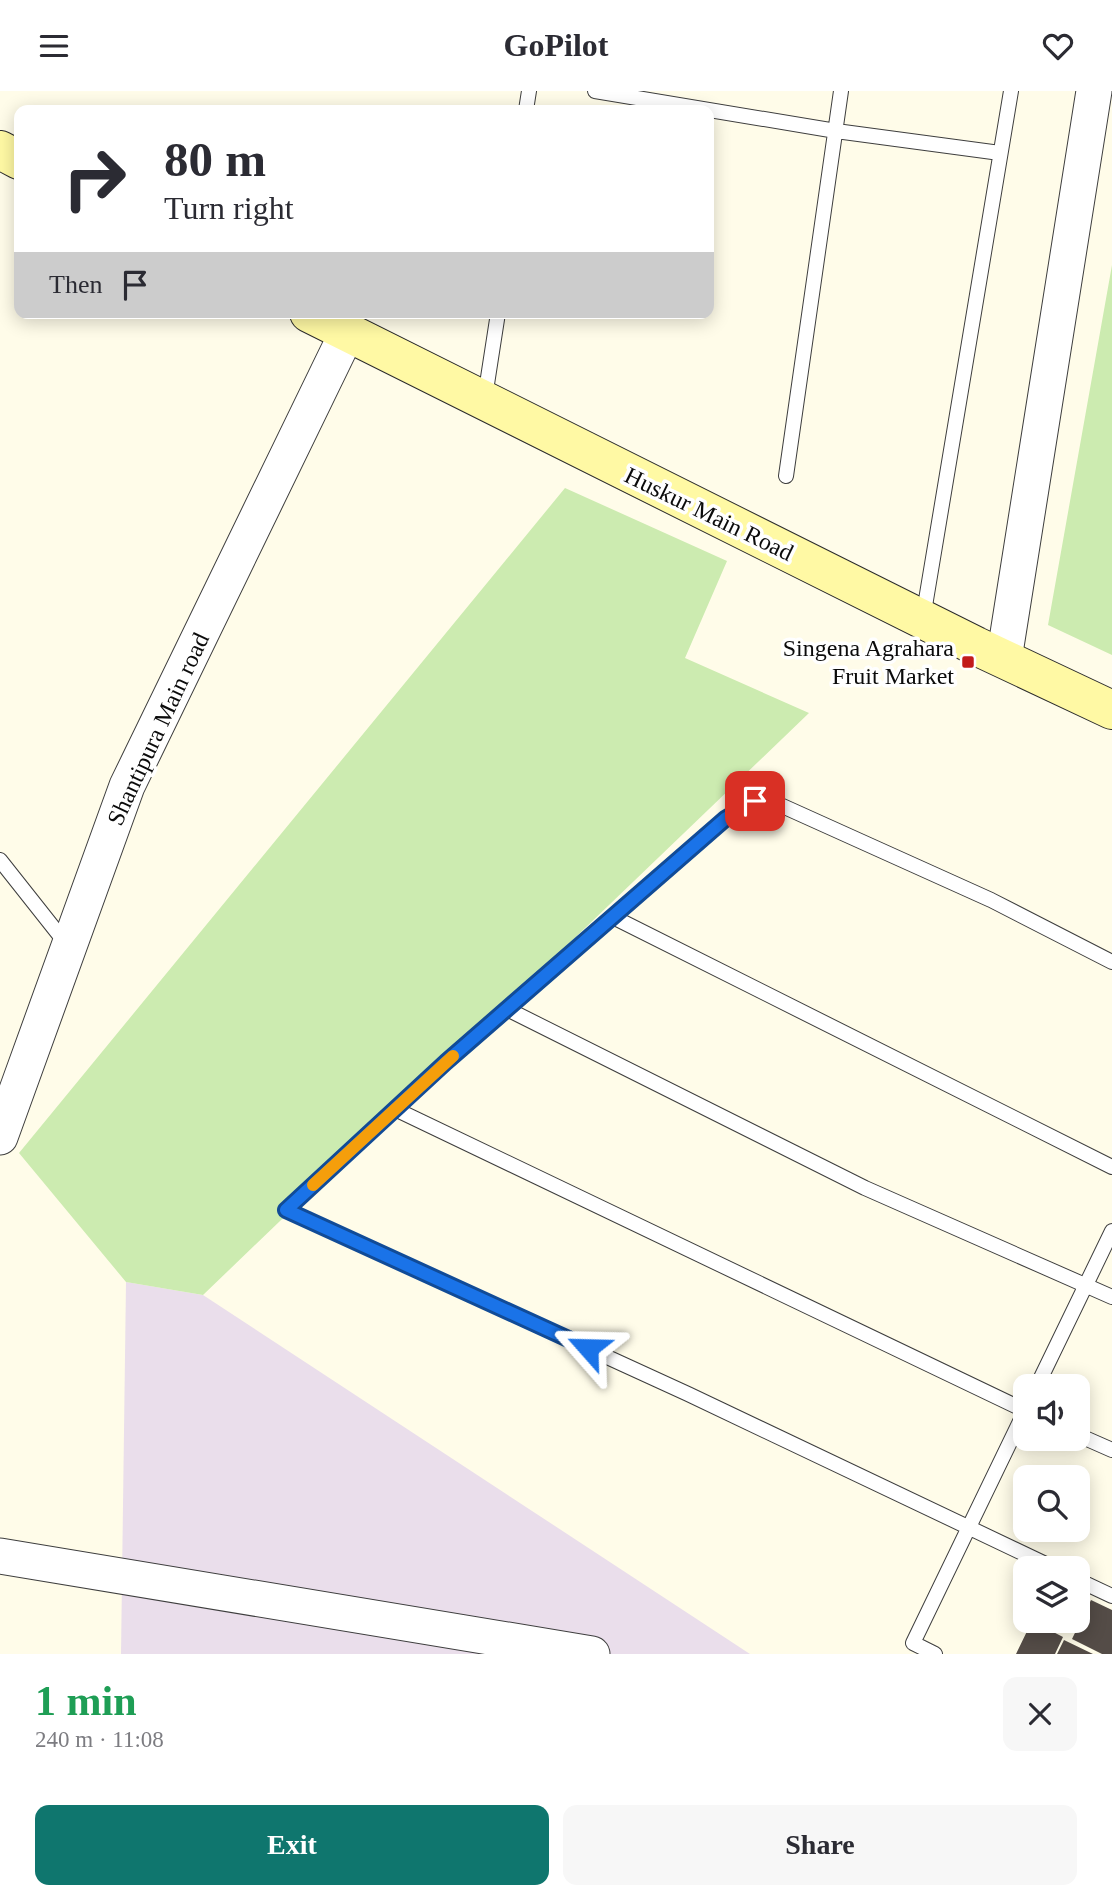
<!DOCTYPE html>
<meta charset="utf-8">
<style>
:root{--surface:#fff;--page:#f7f7f7;--text:#2b2b33;--muted:#7c7c81;--accent:#0f766e}
body{margin:0;font-family:"Times New Roman",serif;background:var(--page);color:var(--text);height:100vh;display:flex;flex-direction:column;font-size:26px;white-space:nowrap}
*{box-sizing:border-box;margin:0}
p{font-size:23px;color:var(--muted)}
.icon{flex:none;width:38px;height:38px;fill:none;stroke:currentColor;stroke-width:2;stroke-linecap:round;stroke-linejoin:round}
.map{position:relative;height:1563px;overflow:hidden}
.drawer{display:flex;flex-direction:column;background:var(--surface);flex:1}
.drawer>*{flex:none}
.hud{position:absolute;left:14px;top:14px;width:700px;height:214px;border-radius:14px;box-shadow:0 4px 18px #0003;background:#fff;color:var(--text);overflow:hidden}
.tools{position:absolute;left:1013px;top:1283px;display:grid;gap:14px}
.tools a{display:grid;place-items:center;width:77px;height:77px;border-radius:14px;background:var(--surface);box-shadow:0 4px 18px #0003;font-size:35px}
.pin{position:absolute;display:grid;place-items:center;width:60px;height:60px;color:#fff;margin:-30px;border-radius:14px;box-shadow:0 4px 10px #0006}
.me{position:absolute;width:77px;margin:-38px;rotate:295deg;stroke-linejoin:round;filter:drop-shadow(0 0 5px #0008)}
.turn{display:flex;align-items:center;gap:24px;height:147px;padding:0 35px;font-size:32px}
.turn .icon{width:91px;height:91px;stroke-width:2.5}
.turn b{display:block;font-size:49px;line-height:60px}
.then{display:flex;align-items:center;height:66px;padding:0 35px;background:#0003;gap:14px;font-size:26px}
.round{display:grid;place-items:center;flex:none;width:74px;height:74px;border-radius:14px;background:var(--page)}
.summary{display:flex;align-items:center;justify-content:space-between;height:119px;padding:0 35px}
h1{font-size:42px;font-weight:600;line-height:52px;color:#1e9e55}
.cta{display:flex;gap:14px;margin-top:auto;padding:14px 35px}
.cta a{flex:1;height:80px;border-radius:14px;background:var(--accent);color:#fff;font-size:28px;font-weight:600;line-height:80px;text-align:center}
.cta a+a{background:var(--page);color:var(--text)}
header{display:flex;justify-content:space-between;align-items:center;height:91px;padding:0 35px;background:var(--surface);font-size:32px;font-weight:600}
.map>svg:first-child{display:block}
.industrial{fill:#eadeeb}
.green{fill:#ccebb0}
.building{fill:#544c47}
.lines{fill:none;stroke-linecap:round;stroke-linejoin:round}
.service-casing{stroke:#3e3e3e;stroke-width:16}
.tertiary-casing{stroke:#3e3e3e;stroke-width:37}
.secondary-casing{stroke:#2d2d2d;stroke-width:40}
.service{stroke:#fff;stroke-width:14}
.tertiary{stroke:#fff;stroke-width:35}
.secondary{stroke:#fff9a4;stroke-width:38}
.route-casing{stroke:#114b97;stroke-width:18}
.route{stroke:#1a73e8;stroke-width:12}
.slow{stroke:#f59e0b;stroke-width:12}
.poi-dot{fill:#c21b1c;stroke:#fff;stroke-width:2.5}
.labels{text-anchor:middle;stroke-width:7;stroke-linejoin:round;paint-order:stroke}
.street-label{font-size:24px;fill:#0b0b0b;stroke:#fff}
.poi-label{font-size:24px;fill:#0b0b0b;stroke:#fff;text-anchor:end}
</style>
<header><svg class="icon" aria-label="menu" viewBox="0 0 24 24"><path d="M4 6h16M4 12h16M4 18h16"/></svg>GoPilot<svg class="icon" aria-label="heart" viewBox="0 0 24 24"><path d="M12 20l-8-8c-3-5 5-10 8-4 3-6 11-1 8 4z"/></svg></header>
<div class="map">
<svg width="1112" height="1563" viewBox="0 0 1112 1563">
<rect width="100%" height="100%" fill="#fffce9"/>
<!-- industrial -->
<path class="industrial" d="M126 1191 203 1204 750 1563H121Z"/>
<!-- green -->
<path class="green" d="M1112 174V564L1048 534Z
M565 397 727 470 685 567 809 622 203 1204 126 1191 19 1062Z"/>
<!-- building -->
<path class="building" d="M1091 1509 1112 1519V1563H1102L1072 1548Z
M1032 1530 1063 1546 1055 1563H1016Z
M1064 1549 1093 1563H1057Z"/>
<g class="lines">
<defs>
<path id="service" d="M595 0 836 40 1000 62
M526 19 529 0
M485 306 498 222
M786 385 841 0
M923 527 1011 0
M0 769 68 855
M613 826 1112 1076
M507 918 865 1097 1112 1206
M395 1018 1026 1320
M1037 1295 1112 1140
M1078 1344 1112 1359
M1054 1477 688 1303 286 1119 446 971 725 728 755 710 778 713 991 809 1112 871
M1078 1489 1112 1505
M935 1563 913 1552 1026 1318"/>
<path id="tertiary" d="M1004 568 1094 0
M0 1046 127 695 347 242
M0 1465 592 1563"/>
<path id="secondary" d="M0 59 19 69
M309 222 976 555 1112 619"/>
</defs>
<!-- service casing -->
<use href="#service" class="service-casing"/>
<!-- tertiary casing -->
<use href="#tertiary" class="tertiary-casing"/>
<!-- secondary casing -->
<use href="#secondary" class="secondary-casing"/>
<!-- service -->
<use href="#service" class="service"/>
<!-- tertiary -->
<use href="#tertiary" class="tertiary"/>
<!-- secondary -->
<use href="#secondary" class="secondary"/>
</g>
<g class="lines">
<defs>
<path id="route" d="M588 1257 286 1119 446 971 725 728 755 710"/>
</defs>
<!-- route casing -->
<use href="#route" class="route-casing"/>
<!-- route -->
<use href="#route" class="route"/>
<!-- slow -->
<path class="slow" d="M313 1094 453 965"/>
</g>
<!-- markers -->
<rect class="poi-dot" x="961" y="564" width="14" height="14" rx="3.5"/>
<g class="labels">
<!-- street labels -->
<g class="street-label">
<text transform="translate(709 423) rotate(26)" y="8">Huskur Main Road</text>
<text transform="translate(158 638) rotate(-65)" y="8">Shantipura Main road</text>
</g>
<!-- poi labels -->
<g class="poi-label">
<text x="954" y="565">Singena Agrahara<tspan x="954" dy="28">Fruit Market</tspan></text>
</g>
</g>
</svg>
<div class="tools">
<a><svg class="icon" aria-label="sound" viewBox="0 0 24 24"><path d="M4 9h4l5-4v14l-5-4H4zM17 9q2 3 0 6"/></svg></a>
<a><svg class="icon" aria-label="search" viewBox="0 0 24 24"><circle cx="10" cy="10" r="6"/><path d="M15 15l6 6"/></svg></a>
<a><svg class="icon" aria-label="layers" viewBox="0 0 24 24"><path d="M12 4l9 5-9 5-9-5zM3 14l9 5 9-5"/></svg></a>
</div>
<div class="pin" style="left:755px;top:710px;background:#d93025"><svg class="icon" aria-label="arrive" viewBox="0 0 24 24"><path d="M6 21V4h12l-3 4 3 4H6"/></svg></div>
<svg class="me" style="left:588px;top:1257px" viewBox="-20 -20 40 40"><path d="M0-17L14 15 0 8-14 15z" fill="#1a73e8" stroke="#fff" stroke-width="4"/></svg>
<div class="hud">
<div class="turn"><svg class="icon" aria-label="right" viewBox="0 0 24 24"><path d="M7 20v-9h11M14 6l5 5-5 5"/></svg><div><b>80 m</b>Turn right</div></div>
<div class="then">Then<svg class="icon" aria-label="arrive" viewBox="0 0 24 24"><path d="M6 21V4h12l-3 4 3 4H6"/></svg></div>
</div>
</div>
<section class="drawer">
<div class="summary"><div><h1>1 min</h1><p>240 m · 11:08</p></div><a class="round"><svg class="icon" aria-label="close" viewBox="0 0 24 24"><path d="M6 6l12 12M18 6L6 18"/></svg></a></div>
<div class="cta"><a>Exit</a><a>Share</a></div>
</section>
